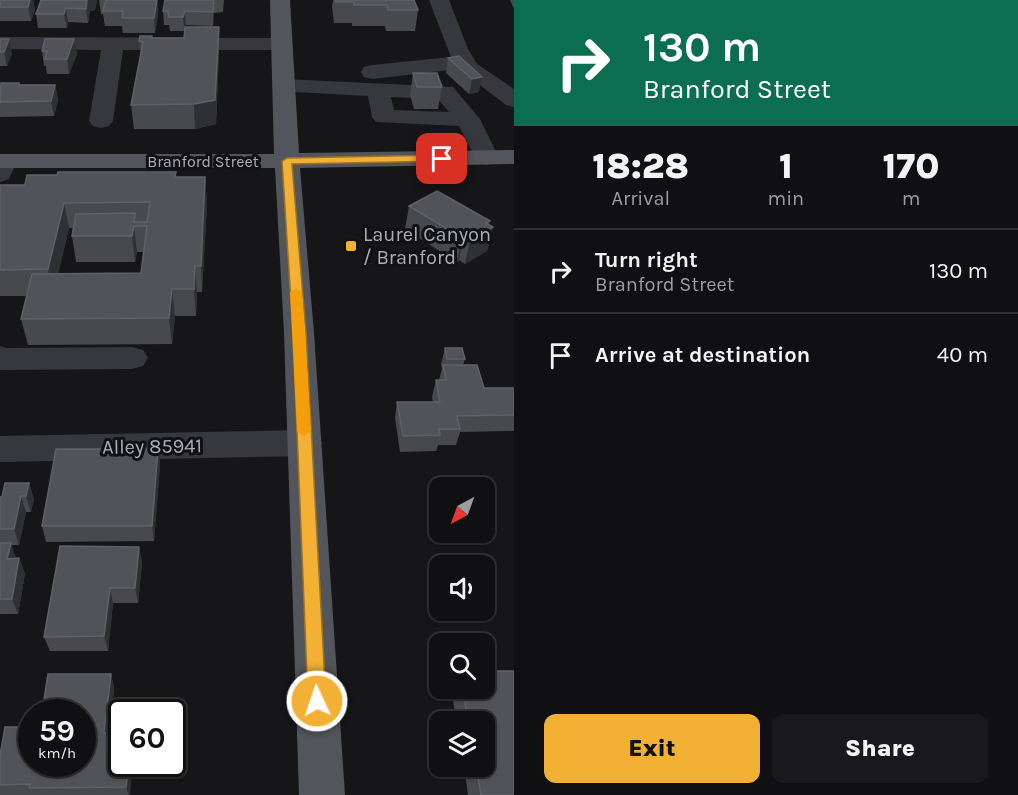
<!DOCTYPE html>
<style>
:root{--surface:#101012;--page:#19191b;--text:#f1f3f6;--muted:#9c9d9f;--line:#303032;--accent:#f2b134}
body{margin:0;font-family:Karla,sans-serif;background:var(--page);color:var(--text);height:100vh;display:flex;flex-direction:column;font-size:22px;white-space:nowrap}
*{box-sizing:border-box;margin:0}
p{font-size:20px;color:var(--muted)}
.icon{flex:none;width:33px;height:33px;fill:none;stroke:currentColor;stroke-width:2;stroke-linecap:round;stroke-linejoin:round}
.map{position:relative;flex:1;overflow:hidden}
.details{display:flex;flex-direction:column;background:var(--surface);width:504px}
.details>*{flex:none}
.guide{background:#0b6e4f;color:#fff;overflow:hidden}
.needle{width:39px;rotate:221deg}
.fabs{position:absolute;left:429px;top:477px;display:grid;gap:12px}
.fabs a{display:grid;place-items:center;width:66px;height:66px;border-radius:12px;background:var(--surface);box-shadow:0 2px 4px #0004,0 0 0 2px var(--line);font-size:30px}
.speed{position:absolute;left:18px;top:699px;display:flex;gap:12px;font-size:30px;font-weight:700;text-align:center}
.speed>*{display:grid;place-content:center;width:78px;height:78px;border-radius:50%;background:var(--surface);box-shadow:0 2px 4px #0004,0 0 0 2px var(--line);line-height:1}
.speed small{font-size:15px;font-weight:400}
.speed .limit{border:3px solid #111;border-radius:9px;background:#fff;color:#111}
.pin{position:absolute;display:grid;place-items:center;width:51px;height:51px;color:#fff;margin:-26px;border-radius:12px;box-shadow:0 3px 9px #0006}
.me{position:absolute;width:66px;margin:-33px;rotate:357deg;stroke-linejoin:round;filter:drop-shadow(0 0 4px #0008)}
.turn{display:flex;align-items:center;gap:21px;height:126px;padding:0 30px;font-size:27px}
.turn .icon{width:78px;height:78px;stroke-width:2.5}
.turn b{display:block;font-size:42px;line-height:51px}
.eta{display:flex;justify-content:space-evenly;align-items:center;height:102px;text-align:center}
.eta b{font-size:36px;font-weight:800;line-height:42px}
.action{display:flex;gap:12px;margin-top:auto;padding:12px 30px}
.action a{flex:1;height:69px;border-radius:12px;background:var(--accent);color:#111;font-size:24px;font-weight:800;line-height:69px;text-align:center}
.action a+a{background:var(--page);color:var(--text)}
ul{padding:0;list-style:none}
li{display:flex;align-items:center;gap:18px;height:84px;padding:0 30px;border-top:2px solid var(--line)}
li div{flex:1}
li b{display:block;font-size:22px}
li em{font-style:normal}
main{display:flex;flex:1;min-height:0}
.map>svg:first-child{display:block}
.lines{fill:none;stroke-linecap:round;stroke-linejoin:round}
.minor{fill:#37383d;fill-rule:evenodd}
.major{fill:#53555c;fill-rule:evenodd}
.wall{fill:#47494d;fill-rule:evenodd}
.shaded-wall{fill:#2f3033}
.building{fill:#525359;stroke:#5f6168;stroke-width:1.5}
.route{fill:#f2b134;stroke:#9d7322;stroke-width:1.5}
.slow{fill:#f59e0b}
.poi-dot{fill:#f2b134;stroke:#111113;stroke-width:2}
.labels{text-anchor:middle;stroke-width:6;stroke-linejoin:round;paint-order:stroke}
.far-street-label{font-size:16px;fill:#a8adb8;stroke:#111113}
.poi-label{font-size:20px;fill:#a8adb8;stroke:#111113;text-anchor:start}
.street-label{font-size:20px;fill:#a8adb8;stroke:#111113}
</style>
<main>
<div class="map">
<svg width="514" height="795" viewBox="0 0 514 795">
<rect width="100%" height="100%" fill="#161618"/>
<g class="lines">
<!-- minor -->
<path class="minor" d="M429 0H449L468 49 477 64 514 89V107L506 105 459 69 372 79 364 77 361 72 364 67 372 65 451 57Z
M0 37 282 38 289 40 292 44 289 48 282 50H123L113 121 109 126 101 128 93 126 89 121 101 50 0 49Z
M284 79 453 87 480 119 499 158 496 163 487 165 478 163 459 126 376 122 372 117 368 96 276 91 273 86 276 81ZM391 97 438 99 449 112 394 110Z
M5 154 14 156 17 161 9 179 0 182V155Z
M0 346 7 348 132 347 143 350 148 358 143 366 132 369 2 370H0Z
M305 430 317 434 322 443 317 452 305 456 0 462V436Z"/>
<!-- major -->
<path class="major" d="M270 0H290L299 153 514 150V164L300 168 314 333 345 795H299L284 333 275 168H0V154H274Z"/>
</g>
<!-- wall -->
<path class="wall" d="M0 0H33L35 9 31 21H0Z
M41 0H97L95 10 90 11 88 23 68 22 67 28H38L36 14Z
M99 0H157L158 14 155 33H123L122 26H105L103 14H101Z
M165 0H224L223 12 214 13 213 26 186 25 185 27H219V51L216 124 195 129H134L131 105 141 53 139 41 152 38H184L185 29 184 31H170L169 25H164L163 11Z
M333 0H414L418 10 415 31H386L385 26H352V23H334L332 7Z
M510 0H514V9Z
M0 39 12 54 7 66H0Z
M74 39 77 54 69 74H47L46 66H44L42 51Z
M459 56 479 92 469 94 446 73 448 58Z
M413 73 442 87 438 109H414L410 95Z
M55 85 58 100 54 116 0 117V86Z
M176 172V177H205L207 203 202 292H197L196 316H175L172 344 28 345 21 319 27 296H0V185H25L57 175ZM69 228H73L72 236 76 262H135L137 252H143L141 273 58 274Z
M409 206 489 225 493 227 487 251 465 264 459 260 457 262 405 229Z
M445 348 465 359 463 365 484 388H514V431L460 432 456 445H438L436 451 400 452 395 418 397 402H433L432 397 436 380H439L442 369 441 364Z
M158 449 160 465 154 541 46 542 42 526Z
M29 483 34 499 31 512H26L19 545H11L16 559 19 558 25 574 18 614H0V497H2Z
M139 547 142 562 138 603H113L108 651H50L44 637Z
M111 674 114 688 109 732 130 795H0V756L32 764Z
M454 688H484L514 795H468L464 766H484V722H456L452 693Z"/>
<!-- shaded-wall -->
<path class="shaded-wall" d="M30 0H33L35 9 31 21 28 7Z
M87 0H97L95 10 90 11 88 23 86 9Z
M157 0 158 14 155 33 154 18Z
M214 0V13L213 26V12Z
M66 8 68 22 67 28 64 14Z
M185 11 186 25 184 31 183 17Z
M219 27V51L216 124 195 129 194 104Z
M9 39 12 54 7 66 4 52Z
M74 39 77 54 69 74 67 59Z
M482 77 479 92 469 94 472 79Z
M55 85 58 100 54 116 51 101Z
M205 177 207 203 202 292 201 266Z
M64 203 69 228 53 296 48 269Z
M490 221 488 230 493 227 487 251 465 264 470 241 486 223Z
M134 226 137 252 135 262 132 236Z
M464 237 459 260 457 262 462 238Z
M195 266 197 292 196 316 194 289Z
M172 289 175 316 172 344 169 318Z
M158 449 160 465 154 541 152 526Z
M29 483 34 499 31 512 26 496Z
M21 496 26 512 19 545 14 529Z
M11 543 16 558 13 574 7 559Z
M139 547 142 562 138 603 135 588Z
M19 558 25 574 18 614 12 599Z
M110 588 113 603 108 651 104 636Z
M111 674 114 688 108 746 104 733Z
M129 764H133L130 795H129L126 787Z"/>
<!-- building -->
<path class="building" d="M0 0H30L28 7H0Z
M41 0H87L86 9 66 8 64 14H36Z
M106 0H157L154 18H122L123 11H103Z
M165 0H214L213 12 185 11 183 17H169L168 11H163Z
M335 0H414L418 10H388L387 5H354V2H336Z
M185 27H219L215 100 194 104 131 105 143 42 139 41 140 36H152V38H184Z
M0 39H9L4 52H0Z
M45 39H74L67 59H45L47 51H42Z
M459 56 482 77 472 79 448 58Z
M413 73H437L442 87H417Z
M1 83H19V85H55L51 101 0 102Z
M58 172H176L175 177H205L201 266H195L194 289H172L169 318 21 319 32 274 141 273 147 226H134L132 236H72L76 214 135 213 134 222H147L150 202 64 203 48 269 0 270V185H25L27 175H57Z
M437 191 490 221 486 223 493 227 470 241 464 237 462 238 409 206Z
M445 348H462L465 359H447Z
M443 365H477L484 388H514V415L457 416 460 429H439L440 435 403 436 397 402H440L436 380H446Z
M56 449H158L152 526H42Z
M5 483H29L26 496H21L14 529H0V497H2Z
M0 543H11L7 559 19 558 12 599H0Z
M60 546 139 547 135 588H110L104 636 44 637Z
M484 671H514V795H481L476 766H484V722H468L463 688H484Z
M48 674H111L104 733 122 732V764H129L126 787 29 788 30 784 0 785V756L5 727H32V764H82V712H42Z"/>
<!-- route -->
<path class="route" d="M442 155 446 156V161L292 164 306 333 326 701 324 707 317 710 311 707 308 701 293 333 282 161 287 158Z"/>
<!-- slow -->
<path class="slow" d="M296 288 302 292 311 431 304 436 297 431 290 292Z"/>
<!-- markers -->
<rect class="poi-dot" x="345" y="240" width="12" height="12" rx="3"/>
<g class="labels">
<!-- far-street labels -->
<g class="far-street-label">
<text x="203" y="167">Branford Street</text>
</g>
<!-- poi labels -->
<g class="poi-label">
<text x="363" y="241">Laurel Canyon<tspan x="363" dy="23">/ Branford</tspan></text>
</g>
<!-- street labels -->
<g class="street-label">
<text transform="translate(152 446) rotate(-1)" y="7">Alley 85941</text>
</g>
</g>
</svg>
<div class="fabs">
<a><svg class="needle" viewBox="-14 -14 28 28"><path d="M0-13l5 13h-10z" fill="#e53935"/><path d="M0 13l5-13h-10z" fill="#9c9d9f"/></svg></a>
<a><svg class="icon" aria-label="sound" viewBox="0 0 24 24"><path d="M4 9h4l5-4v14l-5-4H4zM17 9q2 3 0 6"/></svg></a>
<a><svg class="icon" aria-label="search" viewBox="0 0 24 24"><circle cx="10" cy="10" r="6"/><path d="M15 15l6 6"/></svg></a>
<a><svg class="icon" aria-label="layers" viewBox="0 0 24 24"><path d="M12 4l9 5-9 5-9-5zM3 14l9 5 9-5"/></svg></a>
</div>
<div class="speed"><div>59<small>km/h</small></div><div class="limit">60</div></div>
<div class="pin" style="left:442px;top:159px;background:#d93025"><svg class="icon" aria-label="arrive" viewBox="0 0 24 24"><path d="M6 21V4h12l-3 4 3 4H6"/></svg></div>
<svg class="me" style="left:317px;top:701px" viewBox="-20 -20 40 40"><circle r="17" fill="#f2b134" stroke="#fff" stroke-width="3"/><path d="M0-11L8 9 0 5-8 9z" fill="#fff"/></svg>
</div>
<section class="details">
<div class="guide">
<div class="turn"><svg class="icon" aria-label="right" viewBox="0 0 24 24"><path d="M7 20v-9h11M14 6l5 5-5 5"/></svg><div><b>130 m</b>Branford Street</div></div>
</div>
<div class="eta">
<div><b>18:28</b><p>Arrival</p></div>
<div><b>1</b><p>min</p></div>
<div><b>170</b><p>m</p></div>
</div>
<ul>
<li><svg class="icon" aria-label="right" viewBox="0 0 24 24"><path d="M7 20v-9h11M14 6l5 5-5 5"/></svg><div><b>Turn right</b><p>Branford Street</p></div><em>130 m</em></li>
<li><svg class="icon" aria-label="arrive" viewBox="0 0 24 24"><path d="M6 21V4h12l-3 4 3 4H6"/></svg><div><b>Arrive at destination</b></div><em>40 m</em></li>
</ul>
<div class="action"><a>Exit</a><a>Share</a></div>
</section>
</main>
